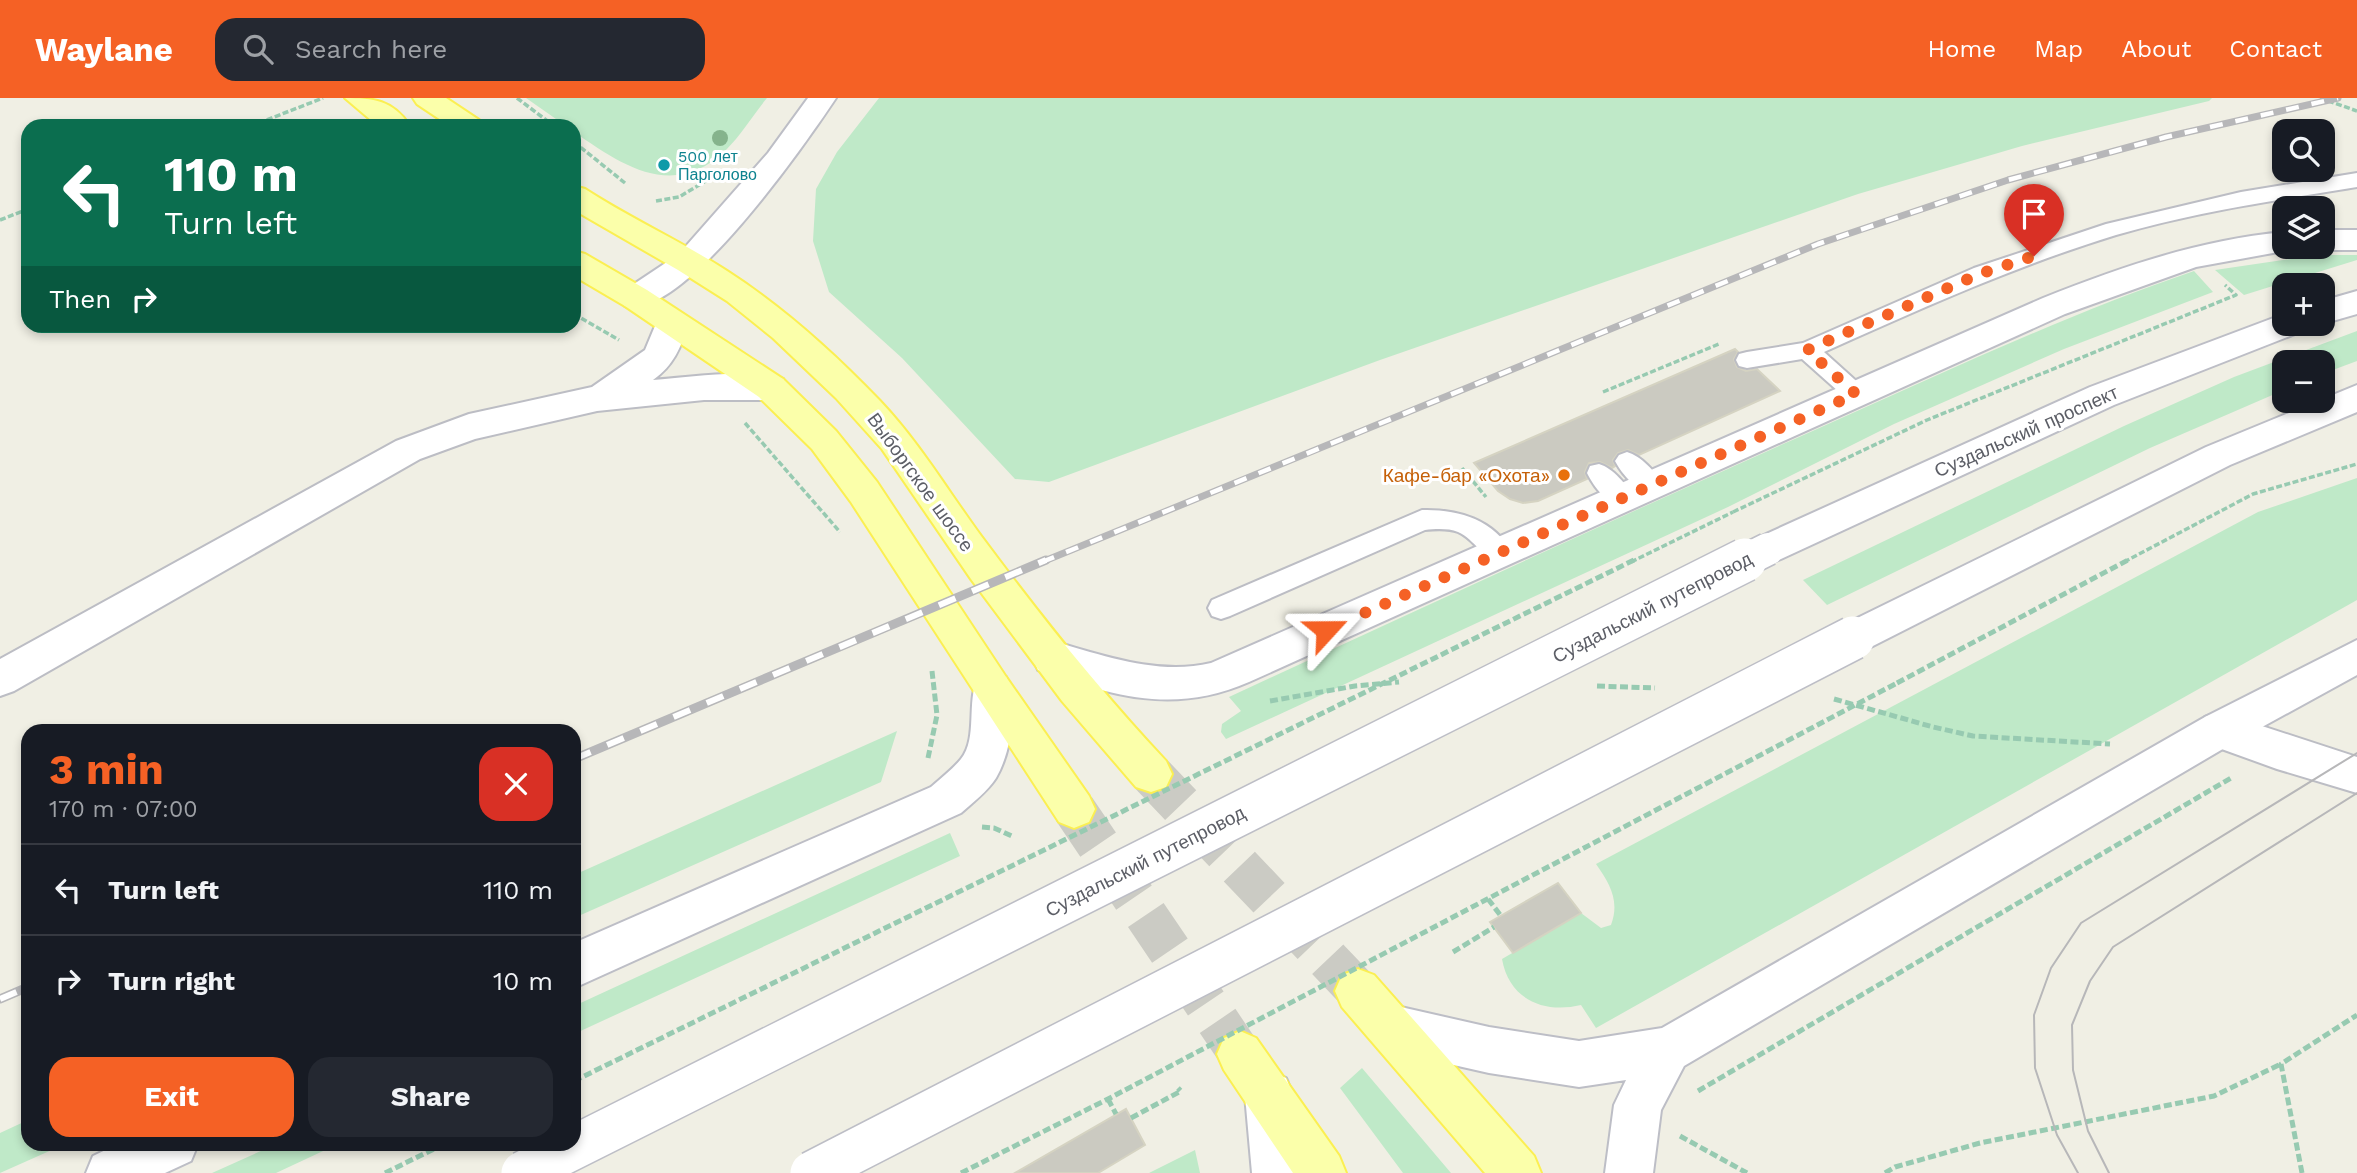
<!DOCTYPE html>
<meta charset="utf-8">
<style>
:root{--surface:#171b24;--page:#242831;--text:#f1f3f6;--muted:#9ea1a6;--line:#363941;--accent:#f56125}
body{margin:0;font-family:"Work Sans",sans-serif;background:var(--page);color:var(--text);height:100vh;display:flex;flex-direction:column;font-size:26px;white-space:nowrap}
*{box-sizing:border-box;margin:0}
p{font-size:23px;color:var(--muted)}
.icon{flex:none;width:38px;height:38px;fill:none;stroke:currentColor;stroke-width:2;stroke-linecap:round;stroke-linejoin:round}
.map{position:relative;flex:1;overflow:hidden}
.side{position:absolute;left:21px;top:626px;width:560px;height:427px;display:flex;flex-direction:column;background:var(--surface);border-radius:21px;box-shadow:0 4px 10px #0003}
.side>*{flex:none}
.hud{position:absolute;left:21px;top:21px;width:560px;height:214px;border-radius:21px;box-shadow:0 4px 10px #0003;background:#0b6e4f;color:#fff;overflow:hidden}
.fabs{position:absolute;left:2272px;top:21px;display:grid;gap:14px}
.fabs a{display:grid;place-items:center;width:63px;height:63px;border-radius:14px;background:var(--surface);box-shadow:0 4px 10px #0003;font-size:35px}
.pin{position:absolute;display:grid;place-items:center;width:60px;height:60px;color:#fff;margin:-72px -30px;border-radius:50% 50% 50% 0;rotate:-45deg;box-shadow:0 0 7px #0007}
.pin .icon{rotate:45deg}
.me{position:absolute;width:77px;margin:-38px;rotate:66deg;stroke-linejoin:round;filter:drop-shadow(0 0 5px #0008)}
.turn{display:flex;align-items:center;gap:24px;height:147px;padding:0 28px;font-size:32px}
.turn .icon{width:91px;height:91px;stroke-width:2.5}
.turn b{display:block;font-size:49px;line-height:60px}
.then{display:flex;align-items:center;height:66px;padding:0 28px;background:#0003;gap:14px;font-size:26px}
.round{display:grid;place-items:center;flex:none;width:74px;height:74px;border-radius:21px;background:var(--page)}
.head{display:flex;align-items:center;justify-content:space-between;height:119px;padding:0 28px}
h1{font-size:42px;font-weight:700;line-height:52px;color:var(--accent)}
.action{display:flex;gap:14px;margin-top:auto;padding:14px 28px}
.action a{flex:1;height:80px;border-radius:21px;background:var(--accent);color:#fff;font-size:28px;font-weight:700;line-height:80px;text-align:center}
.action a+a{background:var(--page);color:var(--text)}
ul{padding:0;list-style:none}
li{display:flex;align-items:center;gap:21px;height:91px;padding:0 28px;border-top:2px solid var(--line)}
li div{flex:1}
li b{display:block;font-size:26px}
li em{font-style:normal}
header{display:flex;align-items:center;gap:42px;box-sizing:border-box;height:98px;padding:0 35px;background:var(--accent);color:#fff}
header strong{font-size:33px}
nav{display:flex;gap:38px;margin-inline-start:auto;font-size:24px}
.search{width:490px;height:63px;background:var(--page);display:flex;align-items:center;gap:18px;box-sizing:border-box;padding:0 24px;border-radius:21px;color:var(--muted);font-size:26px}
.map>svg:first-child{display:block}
.green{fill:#bfe9c8}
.building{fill:#cbcac1;stroke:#d5d3c2;stroke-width:2}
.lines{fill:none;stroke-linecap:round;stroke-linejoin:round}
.primary-tunnel{stroke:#cbcbc4;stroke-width:43;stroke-dasharray:43 21;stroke-linecap:butt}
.lane-casing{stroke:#bcbdc4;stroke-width:4}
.street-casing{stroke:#bcbdc4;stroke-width:4}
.secondary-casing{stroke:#bdbec6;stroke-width:4}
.primary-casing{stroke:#fbef52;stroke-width:4}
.path-far1{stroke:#97cab1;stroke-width:3.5;stroke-dasharray:6 2.5;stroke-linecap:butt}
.path{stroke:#97cab1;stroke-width:5;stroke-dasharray:8 3.5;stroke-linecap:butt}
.lane{fill:#fff;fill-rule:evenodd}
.street{fill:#fff;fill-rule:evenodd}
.secondary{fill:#fff;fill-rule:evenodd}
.primary{fill:#fbffaa;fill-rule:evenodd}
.tram{stroke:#b7b7b9;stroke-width:2}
.rail-far1-casing{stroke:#b7b7b9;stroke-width:7}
.rail-casing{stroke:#b7b7b9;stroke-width:9}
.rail-far1{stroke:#fff;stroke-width:4.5;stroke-dasharray:13;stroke-linecap:butt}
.rail{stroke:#fff;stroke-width:6;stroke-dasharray:18;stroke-linecap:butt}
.secondary-bridge-far1-casing{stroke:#bdbec6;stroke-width:35;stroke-linecap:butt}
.secondary-bridge-casing{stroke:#bdbec6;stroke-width:46;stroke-linecap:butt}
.path-bridge-far1{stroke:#97cab1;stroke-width:3.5;stroke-dasharray:6 2.5;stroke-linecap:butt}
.path-bridge{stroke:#97cab1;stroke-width:5;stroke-dasharray:8 3.5;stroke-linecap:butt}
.secondary-bridge-far1{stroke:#fff;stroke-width:32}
.secondary-bridge{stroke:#fff;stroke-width:43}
.tree{fill:#85b38c}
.route{stroke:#f56125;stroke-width:12;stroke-dasharray:0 21.6}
.culture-dot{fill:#0f9aa8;stroke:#fff;stroke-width:2.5}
.food-dot{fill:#e8710a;stroke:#fff;stroke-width:2.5}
.labels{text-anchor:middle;stroke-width:6;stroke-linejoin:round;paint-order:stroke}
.far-culture-label{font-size:16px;fill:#0d838f;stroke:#fff;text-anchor:start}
.street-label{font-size:19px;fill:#5c5e66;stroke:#fff}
.food-label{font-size:19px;fill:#c56008;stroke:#fff;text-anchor:end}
</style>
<header>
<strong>Waylane</strong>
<div class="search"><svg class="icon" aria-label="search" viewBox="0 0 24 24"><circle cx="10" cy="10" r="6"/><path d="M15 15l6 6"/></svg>Search here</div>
<nav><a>Home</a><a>Map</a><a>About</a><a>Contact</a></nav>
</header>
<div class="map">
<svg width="2357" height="1075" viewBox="0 0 2357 1075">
<rect width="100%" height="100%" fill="#f0efe4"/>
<!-- green -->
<path class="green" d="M526 0H767C753 17 741 37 726 52 673 103 622 67 574 34V28H566Z
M879 0H2212L2209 3 2022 48 1858 96 1380 262 1049 384 1015 381 902 260 829 194 813 143 816 91 837 54Z
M2318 157H2357V162L2244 197 2215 172Z
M2194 173 2213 194 2064 251 1894 326 1728 409 1226 641 1221 634 1222 626 1241 613 1229 599C1425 508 1621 418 1817 331 1941 276 2065 217 2194 173Z
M2357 233V263L2322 276V264H2284V292L2150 350 1827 507 1803 482 2124 328 2234 279Z
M2357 380V502L1596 930 1581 907C1543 916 1509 901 1502 861L1581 815 1601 830 1611 827C1620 803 1610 786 1596 766L2258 414Z
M897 633 881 684 574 820V777Z
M950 735 960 758 574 936V908Z
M1362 970 1451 1075H1403L1340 990Z
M28 1022V1046L63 1047 0 1075V1035Z
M274 1047H336L276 1075H212Z
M1195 1052 1200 1075H1149Z"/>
<!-- building -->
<path class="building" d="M1735 251 1738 254 1734 261 1737 269 1746 273 1757 271 1780 293 1639 357 1628 352 1618 355 1613 362 1615 368 1612 370 1600 364 1589 365 1585 374 1587 381 1538 403 1523 405 1510 401 1498 393 1474 365Z
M1558 785 1581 815 1513 855 1490 824Z
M1126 1011 1145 1047 1098 1075H1015Z"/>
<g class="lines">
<!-- primary-tunnel -->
<path class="primary-tunnel" d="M1151 676 1358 893
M1074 711 1240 956"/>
<defs>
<path id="lane" d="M2357 75V89C2277 102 2195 114 2116 137 2015 168 1920 211 1824 254L1864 290 1868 296 1864 302 1856 304 1848 302 1802 261 1747 270 1739 268 1736 262 1739 256 1747 254 1803 245 1974 170 2106 126 2241 94Z
M1627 354C1641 358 1656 374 1663 387L1660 394C1641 399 1623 378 1615 363L1619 357Z
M1599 366C1613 370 1627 387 1634 400L1631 407C1612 413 1595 391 1587 375L1590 368Z
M1422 412C1457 411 1494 421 1512 455L1508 462C1486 469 1477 442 1458 434 1448 430 1435 431 1425 432L1230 518 1221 521 1212 518 1208 510 1212 502Z"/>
<path id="street" d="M671 213 682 216 687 224C683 248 673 268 653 282 691 279 746 270 783 281L788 290 783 299 771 302H704L597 313 475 341 420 361 14 593 0 598V561L396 343 469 316 592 289 645 252 660 216Z
M2219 614 2357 659V695L2277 671 2205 645 2199 632 2205 619Z"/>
<path id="secondary" d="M808 0H836C806 45 682 224 625 208L620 200 625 192 679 156 768 55Z
M2322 132H2357V152H2322L2311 149H2322Z
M2284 134V149H2297L2295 151 2196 169 2065 216 1249 584C1174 617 1113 598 1038 572L1033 560 1038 548 1052 543C1103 557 1158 578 1211 565L2043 200C2121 169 2199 142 2284 134Z
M2357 193V216L2322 226H2320H2322V203Z
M2284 216V226H2305L2300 234 2114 307 1781 461 1768 466 1755 461 1750 451 1755 441 2090 289Z
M2357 287V314L2230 367 1867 551 1853 556 1839 551 1834 540 1839 529 2206 349Z
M2357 542V577L2233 645 1684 968 1661 1012 1653 1075H1605L1614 1007 1626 982 1579 989 1489 975 1392 953 1376 946 1369 930 1376 914 1392 907 1489 929 1579 943 1662 930 2205 619Z
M992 574 1006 579C1019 606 1011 654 996 680 988 693 972 705 961 715L574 890V845L931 689C941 680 953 671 961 661 978 640 966 604 978 579Z
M1269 973 1286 980 1293 997 1300 1075H1252L1245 997 1252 980Z
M118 1046H198L191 1063 165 1075H86L93 1058Z"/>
<path id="primary" d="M345 0C373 0 393 2 410 28H378Z
M413 0H446L479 22 483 28H450L417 6Z
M574 88 585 91C631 121 681 143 727 173 783 209 833 254 880 303 919 344 948 393 981 438 1039 516 1099 592 1166 663L1172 676 1166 689 1151 694 1136 689 1062 603 971 481 882 351 836 300 773 240 727 203 678 172 574 112Z
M574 153 585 156 647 192 783 281 836 333 877 384 1006 579 1089 698 1095 711 1089 724 1074 730 1059 724 851 404 812 351 759 299 625 208 574 178Z
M1358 871 1374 877 1534 1058 1541 1075H1485L1342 909 1335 893 1342 877Z
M1240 933 1256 940 1339 1058 1346 1075H1293L1224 972 1217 956 1224 940Z"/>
</defs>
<!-- lane casing -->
<use href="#lane" class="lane-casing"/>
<!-- street casing -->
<use href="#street" class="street-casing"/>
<!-- secondary casing -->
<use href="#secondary" class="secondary-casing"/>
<!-- primary casing -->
<use href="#primary" class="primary-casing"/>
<!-- path-far1 -->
<path class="path-far1" d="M517 0 554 28
M2320 0 2357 13
M251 28 323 0
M574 44 625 85
M656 103 679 99 714 78
M0 122 28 111
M574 216 619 242
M1603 294 1719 246
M745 325 840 434
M1462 370 1486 399
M1733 414 1927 322 2236 197 2225 187
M2124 464 2253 396 2357 366"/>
<!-- path -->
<path class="path" d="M1897 585 2128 462
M1597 588 1655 590
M1834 601 1933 629 1973 638 2110 646
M1270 603 1355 588 1399 584
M928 660 937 617 932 573
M982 729 994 730 1014 739
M1488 801 1501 818
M1453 854 1494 829
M1698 993 2231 680
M1108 1001 1116 1016
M1131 1020 1181 993 1178 990
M1680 1038 1747 1075
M385 1075 444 1046
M1885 1075 1895 1069 1980 1045 2214 998 2281 966
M2302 1075 2281 966 2357 917"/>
<!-- lane -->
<use href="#lane" class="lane"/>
<!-- street -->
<use href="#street" class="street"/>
<!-- secondary -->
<use href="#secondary" class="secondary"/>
<!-- primary -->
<use href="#primary" class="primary"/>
<!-- tram -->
<path class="tram" d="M2078 1075 2057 1037 2035 970 2034 917 2051 870 2081 825 2357 655
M2109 1075 2088 1033 2073 972 2072 927 2090 883 2113 849 2357 695"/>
<defs>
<path id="rail-far1" d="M1042 464 1818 146 2008 82 2166 39 2338 0"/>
<path id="rail" d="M574 661 1046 462
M0 901 28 889"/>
</defs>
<!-- rail-far1 casing -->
<use href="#rail-far1" class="rail-far1-casing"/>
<!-- rail casing -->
<use href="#rail" class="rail-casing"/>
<!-- rail-far1 -->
<use href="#rail-far1" class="rail-far1"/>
<!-- rail -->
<use href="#rail" class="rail"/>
<defs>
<path id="secondary-bridge-far1" d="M1742 464 1768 451"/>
<path id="secondary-bridge" d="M523 1075 1745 462
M812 1075 1853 540"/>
</defs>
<!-- secondary-bridge-far1 casing -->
<use href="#secondary-bridge-far1" class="secondary-bridge-far1-casing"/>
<!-- secondary-bridge casing -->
<use href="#secondary-bridge" class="secondary-bridge-casing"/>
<!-- path-bridge-far1 -->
<path class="path-bridge-far1" d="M1631 464 1733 414"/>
<!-- path-bridge -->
<path class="path-bridge" d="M574 983 1634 462
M961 1075 1108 1001 1897 585"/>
<!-- secondary-bridge-far1 -->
<use href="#secondary-bridge-far1" class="secondary-bridge-far1"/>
<!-- secondary-bridge -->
<use href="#secondary-bridge" class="secondary-bridge"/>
</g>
<!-- trees -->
<circle class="tree" cx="720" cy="40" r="8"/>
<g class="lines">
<!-- route -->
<path class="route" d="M1326 532 1856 296 1807 252 1982 175 2034 158"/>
</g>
<!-- markers -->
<circle class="culture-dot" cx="664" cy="67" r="7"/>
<circle class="food-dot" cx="1564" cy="377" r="7"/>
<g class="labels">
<!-- far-culture labels -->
<g class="far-culture-label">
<text x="678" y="64">500 лет<tspan x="678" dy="18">Парголово</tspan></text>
</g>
<!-- street labels -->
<g class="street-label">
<text transform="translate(2026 333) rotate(-24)" y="7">Суздальский проспект</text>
<text transform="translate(921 384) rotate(54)" y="7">Выборгское шоссе</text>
<text transform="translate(1652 509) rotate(-27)" y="7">Суздальский путепровод</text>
<text transform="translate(1145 763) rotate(-27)" y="7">Суздальский путепровод</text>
</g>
<!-- food labels -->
<g class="food-label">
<text x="1550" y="384">Кафе-бар «Охота»</text>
</g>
</g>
</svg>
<div class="fabs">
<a><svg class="icon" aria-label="search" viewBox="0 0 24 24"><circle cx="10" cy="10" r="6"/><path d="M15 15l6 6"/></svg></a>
<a><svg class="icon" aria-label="layers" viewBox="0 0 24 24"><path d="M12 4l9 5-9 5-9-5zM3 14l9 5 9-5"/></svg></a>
<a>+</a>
<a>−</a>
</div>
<div class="pin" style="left:2034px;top:158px;background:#d93025"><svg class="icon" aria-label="arrive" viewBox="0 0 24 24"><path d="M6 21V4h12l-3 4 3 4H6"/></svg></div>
<svg class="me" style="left:1326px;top:532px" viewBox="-20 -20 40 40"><path d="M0-17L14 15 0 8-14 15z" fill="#f56125" stroke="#fff" stroke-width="4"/></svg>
<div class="hud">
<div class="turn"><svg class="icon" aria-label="left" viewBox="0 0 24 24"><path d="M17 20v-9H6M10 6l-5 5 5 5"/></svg><div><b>110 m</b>Turn left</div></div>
<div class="then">Then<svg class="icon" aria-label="right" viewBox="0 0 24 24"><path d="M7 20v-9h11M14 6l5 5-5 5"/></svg></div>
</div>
<section class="side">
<div class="head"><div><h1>3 min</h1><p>170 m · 07:00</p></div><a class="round" style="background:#d93025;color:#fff"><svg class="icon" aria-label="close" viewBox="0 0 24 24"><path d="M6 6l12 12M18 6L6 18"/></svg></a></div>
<ul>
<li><svg class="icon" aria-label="left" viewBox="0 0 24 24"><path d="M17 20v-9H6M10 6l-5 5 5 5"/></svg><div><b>Turn left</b></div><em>110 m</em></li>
<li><svg class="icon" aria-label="right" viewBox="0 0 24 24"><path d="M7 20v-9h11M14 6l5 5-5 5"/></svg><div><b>Turn right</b></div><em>10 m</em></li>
</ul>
<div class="action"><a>Exit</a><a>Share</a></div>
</section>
</div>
